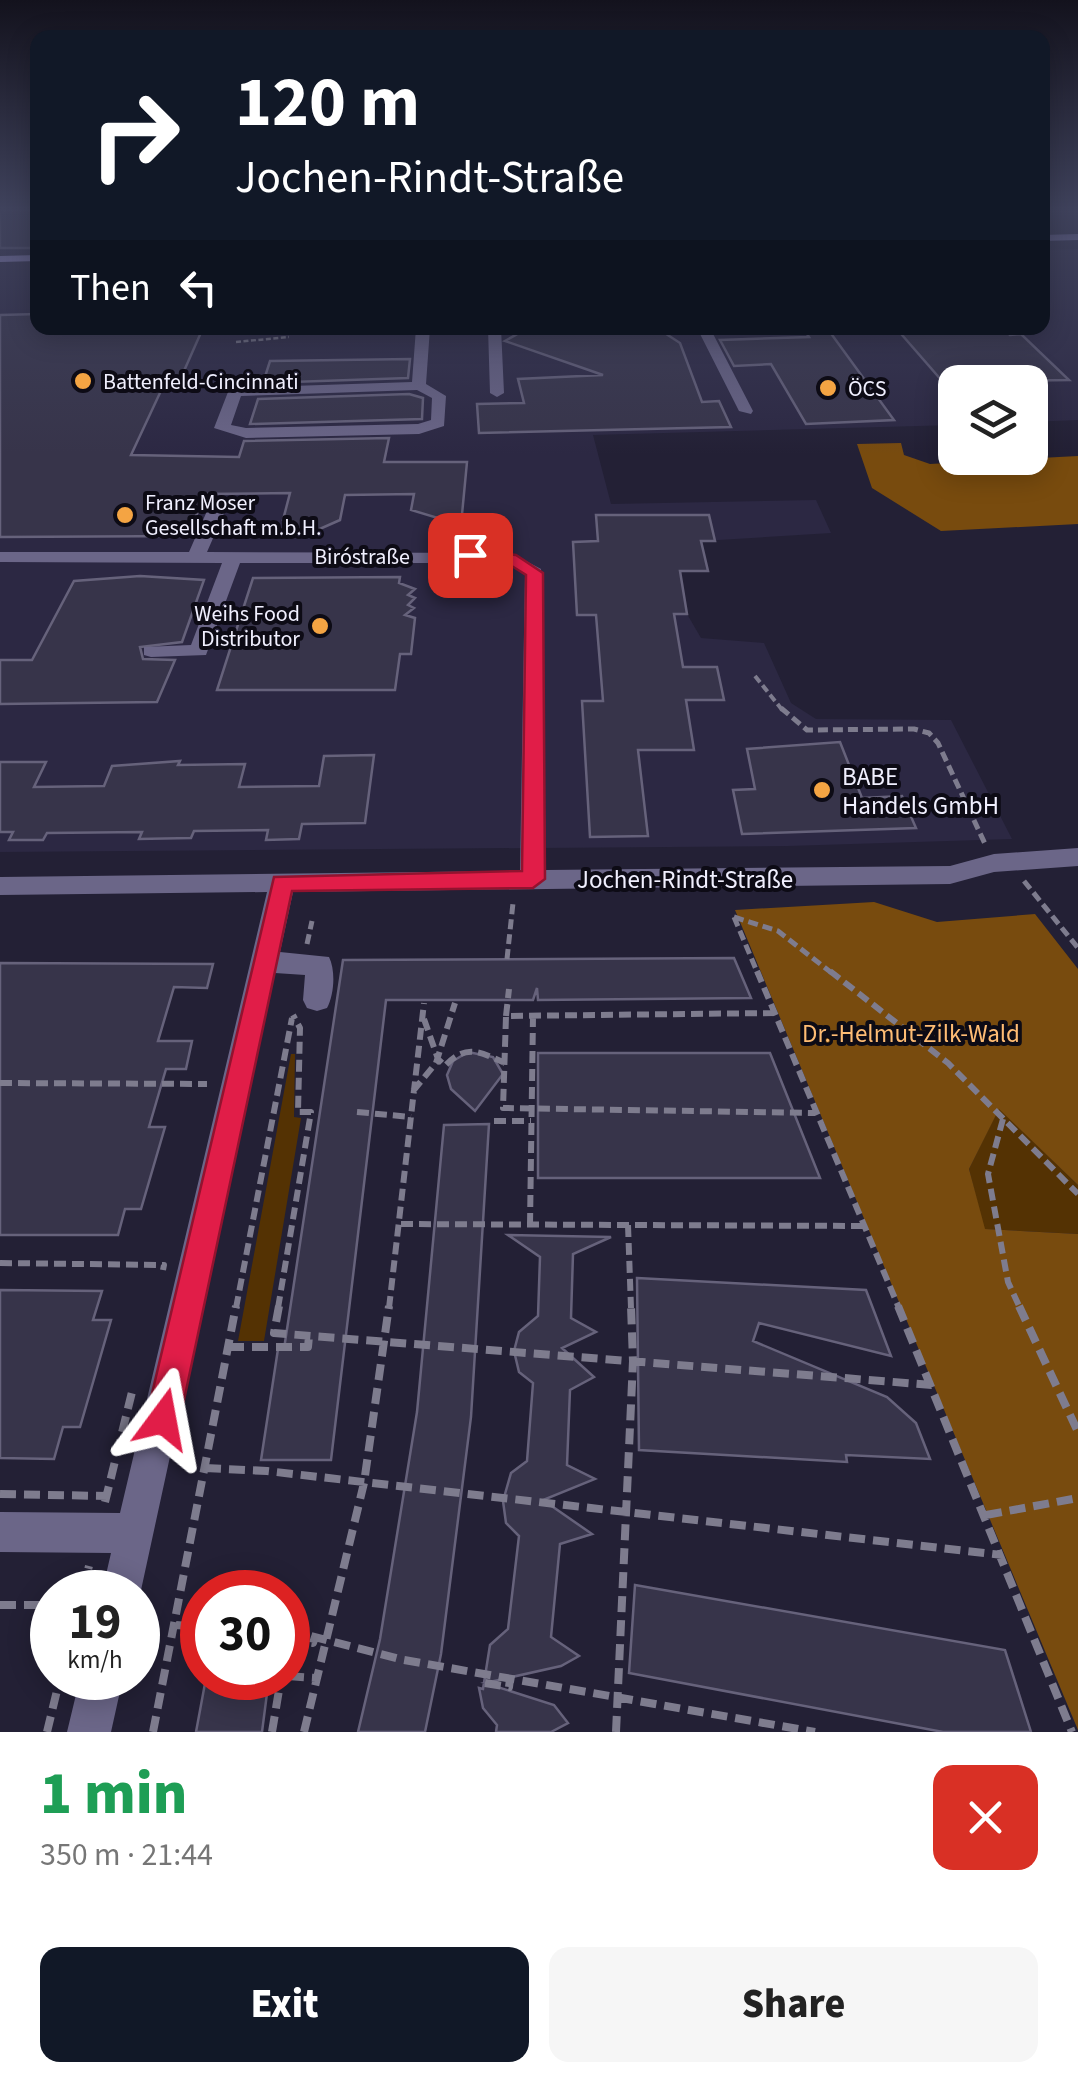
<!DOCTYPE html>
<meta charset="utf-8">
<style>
:root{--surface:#fff;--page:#f6f6f6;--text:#222;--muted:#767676;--accent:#111827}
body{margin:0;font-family:"Source Sans 3",sans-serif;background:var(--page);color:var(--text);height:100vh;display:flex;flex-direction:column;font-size:38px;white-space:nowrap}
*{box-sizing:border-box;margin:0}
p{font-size:32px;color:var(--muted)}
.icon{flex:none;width:55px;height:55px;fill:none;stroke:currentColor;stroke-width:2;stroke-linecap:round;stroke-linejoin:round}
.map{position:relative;height:1732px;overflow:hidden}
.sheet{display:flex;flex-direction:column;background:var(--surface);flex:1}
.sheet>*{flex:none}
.guide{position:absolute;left:30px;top:30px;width:1020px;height:305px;border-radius:20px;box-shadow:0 5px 25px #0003;background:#111827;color:#fff;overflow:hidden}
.buttons{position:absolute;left:938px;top:365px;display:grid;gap:20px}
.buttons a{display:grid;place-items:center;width:110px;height:110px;border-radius:20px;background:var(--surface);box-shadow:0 5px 25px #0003;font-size:50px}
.speed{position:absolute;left:30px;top:1570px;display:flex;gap:20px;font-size:50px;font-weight:700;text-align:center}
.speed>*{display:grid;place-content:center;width:130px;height:130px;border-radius:50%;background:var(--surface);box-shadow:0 5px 25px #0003;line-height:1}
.speed small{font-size:25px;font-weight:400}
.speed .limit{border:15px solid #d22;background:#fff;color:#111}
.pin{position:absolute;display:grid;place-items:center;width:85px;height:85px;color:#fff;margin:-42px;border-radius:20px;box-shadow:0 5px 15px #0006}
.me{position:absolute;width:110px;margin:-55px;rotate:13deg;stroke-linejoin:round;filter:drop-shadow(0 0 8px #0008)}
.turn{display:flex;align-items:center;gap:35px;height:210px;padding:0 40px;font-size:45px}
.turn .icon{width:130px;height:130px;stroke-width:2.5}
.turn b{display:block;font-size:70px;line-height:85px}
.then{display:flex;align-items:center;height:95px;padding:0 40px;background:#0003;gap:20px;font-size:38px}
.round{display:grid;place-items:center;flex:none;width:105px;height:105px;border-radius:20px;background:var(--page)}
.summary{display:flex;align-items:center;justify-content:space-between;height:170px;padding:0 40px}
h1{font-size:60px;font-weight:800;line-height:75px;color:#1e9e55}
.cta{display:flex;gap:20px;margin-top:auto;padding:20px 40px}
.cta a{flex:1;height:115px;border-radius:20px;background:var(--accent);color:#fff;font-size:40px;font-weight:800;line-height:115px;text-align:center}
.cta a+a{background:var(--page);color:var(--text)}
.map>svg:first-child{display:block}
.built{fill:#2c2843}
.green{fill:#543203}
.forest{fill:#784b0e}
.building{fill:#37344a;stroke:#66627b;stroke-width:2.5}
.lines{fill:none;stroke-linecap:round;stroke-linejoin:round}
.path-far4{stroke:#7e7c8e;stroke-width:2.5;stroke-dasharray:5 2.5;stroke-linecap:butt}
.path-far3{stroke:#7e7c8e;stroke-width:4;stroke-dasharray:8 4;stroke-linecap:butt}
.path-far2{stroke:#7e7c8e;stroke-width:5;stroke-dasharray:10 5;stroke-linecap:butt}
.path-far1{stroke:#7e7c8e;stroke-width:6;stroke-dasharray:12 6;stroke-linecap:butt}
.path{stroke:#7e7c8e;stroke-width:8;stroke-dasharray:16 8;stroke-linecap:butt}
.minor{fill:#6b6688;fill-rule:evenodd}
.major{fill:#b3a9ef;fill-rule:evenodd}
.route{fill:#e11d48;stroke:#92132f;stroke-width:2.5}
.poi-dot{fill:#f4a443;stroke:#0d0b15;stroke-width:4}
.labels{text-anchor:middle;stroke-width:8;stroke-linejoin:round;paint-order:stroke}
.far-poi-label{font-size:22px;fill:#f0effe;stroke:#0d0b15;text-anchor:start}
.far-street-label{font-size:22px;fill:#f0effe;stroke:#0d0b15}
.poi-label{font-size:25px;fill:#f0effe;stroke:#0d0b15;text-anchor:start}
.street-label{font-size:25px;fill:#f0effe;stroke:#0d0b15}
.park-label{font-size:25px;fill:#febc74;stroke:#0d0b15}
</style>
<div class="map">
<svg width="1078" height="1732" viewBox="0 0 1078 1732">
<rect width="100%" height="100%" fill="#232035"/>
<!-- built -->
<path class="built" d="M0 211H37L38 328H1042L1043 250 1078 249V420L1030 422V382H955V425L593 435 611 504 816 500 831 533 702 541 708 571 680 572 687 614 701 638 764 643 791 703 816 719 951 720 1012 839 788 846 0 852Z"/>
<!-- green -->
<path class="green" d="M291 1054H295L294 1117 301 1118 264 1341H238Z
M999 1108 1078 1185V1234L984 1229 969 1169Z"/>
<!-- forest -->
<path class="forest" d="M901 443 904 455 930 464 1078 456V524L941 531 872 488 857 444Z
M874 902 937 922 1035 914 1078 969V1185L999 1109 969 1169 985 1229 1078 1234V1730L735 910Z"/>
<!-- building -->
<path class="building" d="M0 211H38V248H0Z
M38 314V328H203L180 380H166L131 455 239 457 244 441 389 438 384 462H467L461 525 411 510 414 494 345 495 340 520 313 532H302L283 520 290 493 205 494 188 536 0 537V315Z
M528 328H657L680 343 702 402 719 401 731 427 479 433 477 404 524 403 518 379 603 375 505 341Z
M803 328H827L894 420 806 424 771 364 734 366 720 340 809 337Z
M896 328H1002L1010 335 1021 334 1069 380 943 382Z
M410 359 408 378 263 383 270 361Z
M409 394 423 398 422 419 250 424 258 399Z
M596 515H709L715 541H701L708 571H680L687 614H674L683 667H717L724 700H686L694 750H638L648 836 590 837 582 701H603L596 615H577L573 542 598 541Z
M140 576 204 580 182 642 140 647 143 659 175 660 157 702 0 704V660H32L74 581Z
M400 577 399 583 415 589 408 595 415 598 408 605 414 608 405 615 415 618 411 654H400L395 690H217L253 578Z
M840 742 862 798 902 796 916 828 742 834 733 790 755 789 747 749Z
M374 755 365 823 302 824 299 839 266 840 268 830 194 831 191 838 139 839 142 832 47 833 43 840H9L13 832H0V762H46L34 787 104 786 112 766 180 761 178 765 245 764 239 787 319 786 324 756Z
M734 958 751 998 538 1000 537 988 533 1000H386L331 1460H261L278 1349H284L343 960Z
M0 963 213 964 207 988 174 987 158 1041H192L186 1069H166L149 1127H165L141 1209H125L118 1235H0Z
M468 1052 493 1057 503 1074 475 1111 451 1089 447 1075 453 1061Z
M538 1053H770L820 1178H538Z
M489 1124 471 1417 441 1654 425 1732H358L380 1639 417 1412 444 1125Z
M508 1235 611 1237 573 1254 571 1318 596 1332 562 1348 594 1377 570 1390 567 1465 595 1479 543 1500 592 1534 560 1544 551 1637 579 1656 561 1666 485 1683 554 1705 568 1723 551 1732H496L497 1725 483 1708 479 1688 483 1689 490 1645 508 1629 519 1536 506 1523 503 1501 511 1473 527 1461 533 1383 519 1372 514 1351 519 1332 538 1316 540 1257Z
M637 1278 866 1290 891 1356 759 1323 753 1341 887 1397 916 1423 930 1459 846 1455 847 1462 639 1450Z
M0 1290 102 1291 93 1320H111L96 1372 80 1427H63L54 1459 0 1458Z
M635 1585 1005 1650 1031 1732H943L629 1673Z
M206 1678H269L262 1732H196Z"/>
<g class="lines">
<!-- path-far4 -->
<path class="path-far4" d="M236 342 289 337"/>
<!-- path-far3 -->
<path class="path-far3" d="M755 676 783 711"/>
<!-- path-far2 -->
<path class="path-far2" d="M781 708 807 730 914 729 929 733 938 743 986 846
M1024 881 1078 948
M734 917 758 974
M734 917 778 931 833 974
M307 944 312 921
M507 959 513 903"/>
<!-- path-far1 -->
<path class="path-far1" d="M757 971 899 1308
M830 971 948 1063 1078 1194
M775 1013 506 1016 503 1108 815 1113
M506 1016 509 989
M424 1019 438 1059 445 1066C466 1043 480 1052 505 1063
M0 1083 207 1084
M413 1091 436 1063 455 1003
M357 1112 411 1117
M1003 1119 988 1174 1008 1282 1020 1308
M494 1121H531
M401 1224 865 1226
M530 1225 533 1016
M628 1225 631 1308
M0 1263 164 1265 163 1270
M236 1308 292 1018
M278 1308 311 1112H298L300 1028 293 1015
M389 1308 424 1003"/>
<!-- path -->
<path class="path" d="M279 1306 274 1333 932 1385
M898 1306 1072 1732
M1019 1306 1078 1432
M228 1347H308L309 1336
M205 1468 267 1471 1002 1555
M0 1494 108 1496
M105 1502 132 1392
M986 1515 1078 1498
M82 1592 89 1566
M0 1605H52
M176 1625 202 1627
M288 1630 404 1660 815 1732
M288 1639 313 1643 316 1634
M288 1676 316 1678
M485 1683 509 1687 510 1679
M47 1732 60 1678
M153 1732 236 1306
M272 1732 281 1678
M304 1732 364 1483 389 1306
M616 1732 633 1361 631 1306"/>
<!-- minor -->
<path class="minor" d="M416 328H430L426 384 446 396 444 426 419 434 246 438 214 428 228 392 235 388 412 382ZM417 390 432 398 431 420 418 424 246 428 231 425 241 396Z
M488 328H501L504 393 497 397 490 393Z
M697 328H710L753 411 751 414 739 411Z
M216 506 225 511 207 552 511 553 541 569 546 870 950 866 994 854 1078 848V866L994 872 950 884 293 892 280 952 329 957C336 971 334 995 327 1008L317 1011 307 1008 303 1000 305 975 275 973 138 1604V1592H102L111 1553 0 1552V1512L120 1513 267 892 0 895V877L520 871 525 575 507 563H240L206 655 151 657 144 655V647L191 645 222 563 0 562V552H189L207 511Z
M80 1678H123L111 1732H67Z"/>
<!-- major -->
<path class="major" d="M1078 234V240L1042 241V235Z
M38 255V261L0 262V256Z"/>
</g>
<!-- sky -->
<linearGradient id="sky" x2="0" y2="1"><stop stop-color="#13121d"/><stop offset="0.46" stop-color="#3f425c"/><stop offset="1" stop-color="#3f425c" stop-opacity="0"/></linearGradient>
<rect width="1078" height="454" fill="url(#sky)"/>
<!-- route -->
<path class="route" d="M470 550 516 555 543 573 545 879 533 888 292 891 180 1419 175 1431 163 1436 151 1431 146 1419 274 877 522 871 526 575 507 563 464 559V552Z"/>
<!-- markers -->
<g class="poi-dot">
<circle cx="83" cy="381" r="10"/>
<circle cx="828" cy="388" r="10"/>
<circle cx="125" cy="515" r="10"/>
<circle cx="320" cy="626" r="10"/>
<circle cx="822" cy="790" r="10"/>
</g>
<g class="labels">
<!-- far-poi labels -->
<g class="far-poi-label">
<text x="103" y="389">Battenfeld-Cincinnati</text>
<text x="848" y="396">ÖCS</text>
<text x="145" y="510">Franz Moser<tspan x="145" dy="25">Gesellschaft m.b.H.</tspan></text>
<text x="300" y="621" text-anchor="end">Weihs Food<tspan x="300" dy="25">Distributor</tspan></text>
</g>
<!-- far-street labels -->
<g class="far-street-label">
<text x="362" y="564">Biróstraße</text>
</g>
<!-- poi labels -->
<g class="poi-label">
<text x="842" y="785">BABE<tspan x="842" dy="29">Handels GmbH</tspan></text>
</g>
<!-- street labels -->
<g class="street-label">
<text x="685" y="888">Jochen-Rindt-Straße</text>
</g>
<!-- park labels -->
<g class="park-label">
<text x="911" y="1042">Dr.-Helmut-Zilk-Wald</text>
</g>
</g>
</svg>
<div class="buttons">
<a><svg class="icon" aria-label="layers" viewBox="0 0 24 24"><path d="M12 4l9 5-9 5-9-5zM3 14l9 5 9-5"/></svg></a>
</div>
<div class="speed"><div>19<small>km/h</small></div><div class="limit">30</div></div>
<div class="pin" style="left:470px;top:555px;background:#d93025"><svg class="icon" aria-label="arrive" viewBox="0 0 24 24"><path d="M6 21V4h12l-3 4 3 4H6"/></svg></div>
<svg class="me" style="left:163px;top:1419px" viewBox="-20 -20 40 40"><path d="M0-17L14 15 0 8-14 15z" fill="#e11d48" stroke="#fff" stroke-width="4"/></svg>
<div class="guide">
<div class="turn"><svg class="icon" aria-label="right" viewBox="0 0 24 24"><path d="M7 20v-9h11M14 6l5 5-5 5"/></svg><div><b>120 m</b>Jochen-Rindt-Straße</div></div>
<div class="then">Then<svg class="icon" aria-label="left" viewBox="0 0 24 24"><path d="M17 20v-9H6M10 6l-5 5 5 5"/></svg></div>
</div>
</div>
<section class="sheet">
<div class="summary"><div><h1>1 min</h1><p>350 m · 21:44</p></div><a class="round" style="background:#d93025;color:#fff"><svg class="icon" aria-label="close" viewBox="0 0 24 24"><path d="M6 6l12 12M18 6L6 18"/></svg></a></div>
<div class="cta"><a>Exit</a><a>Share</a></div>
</section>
